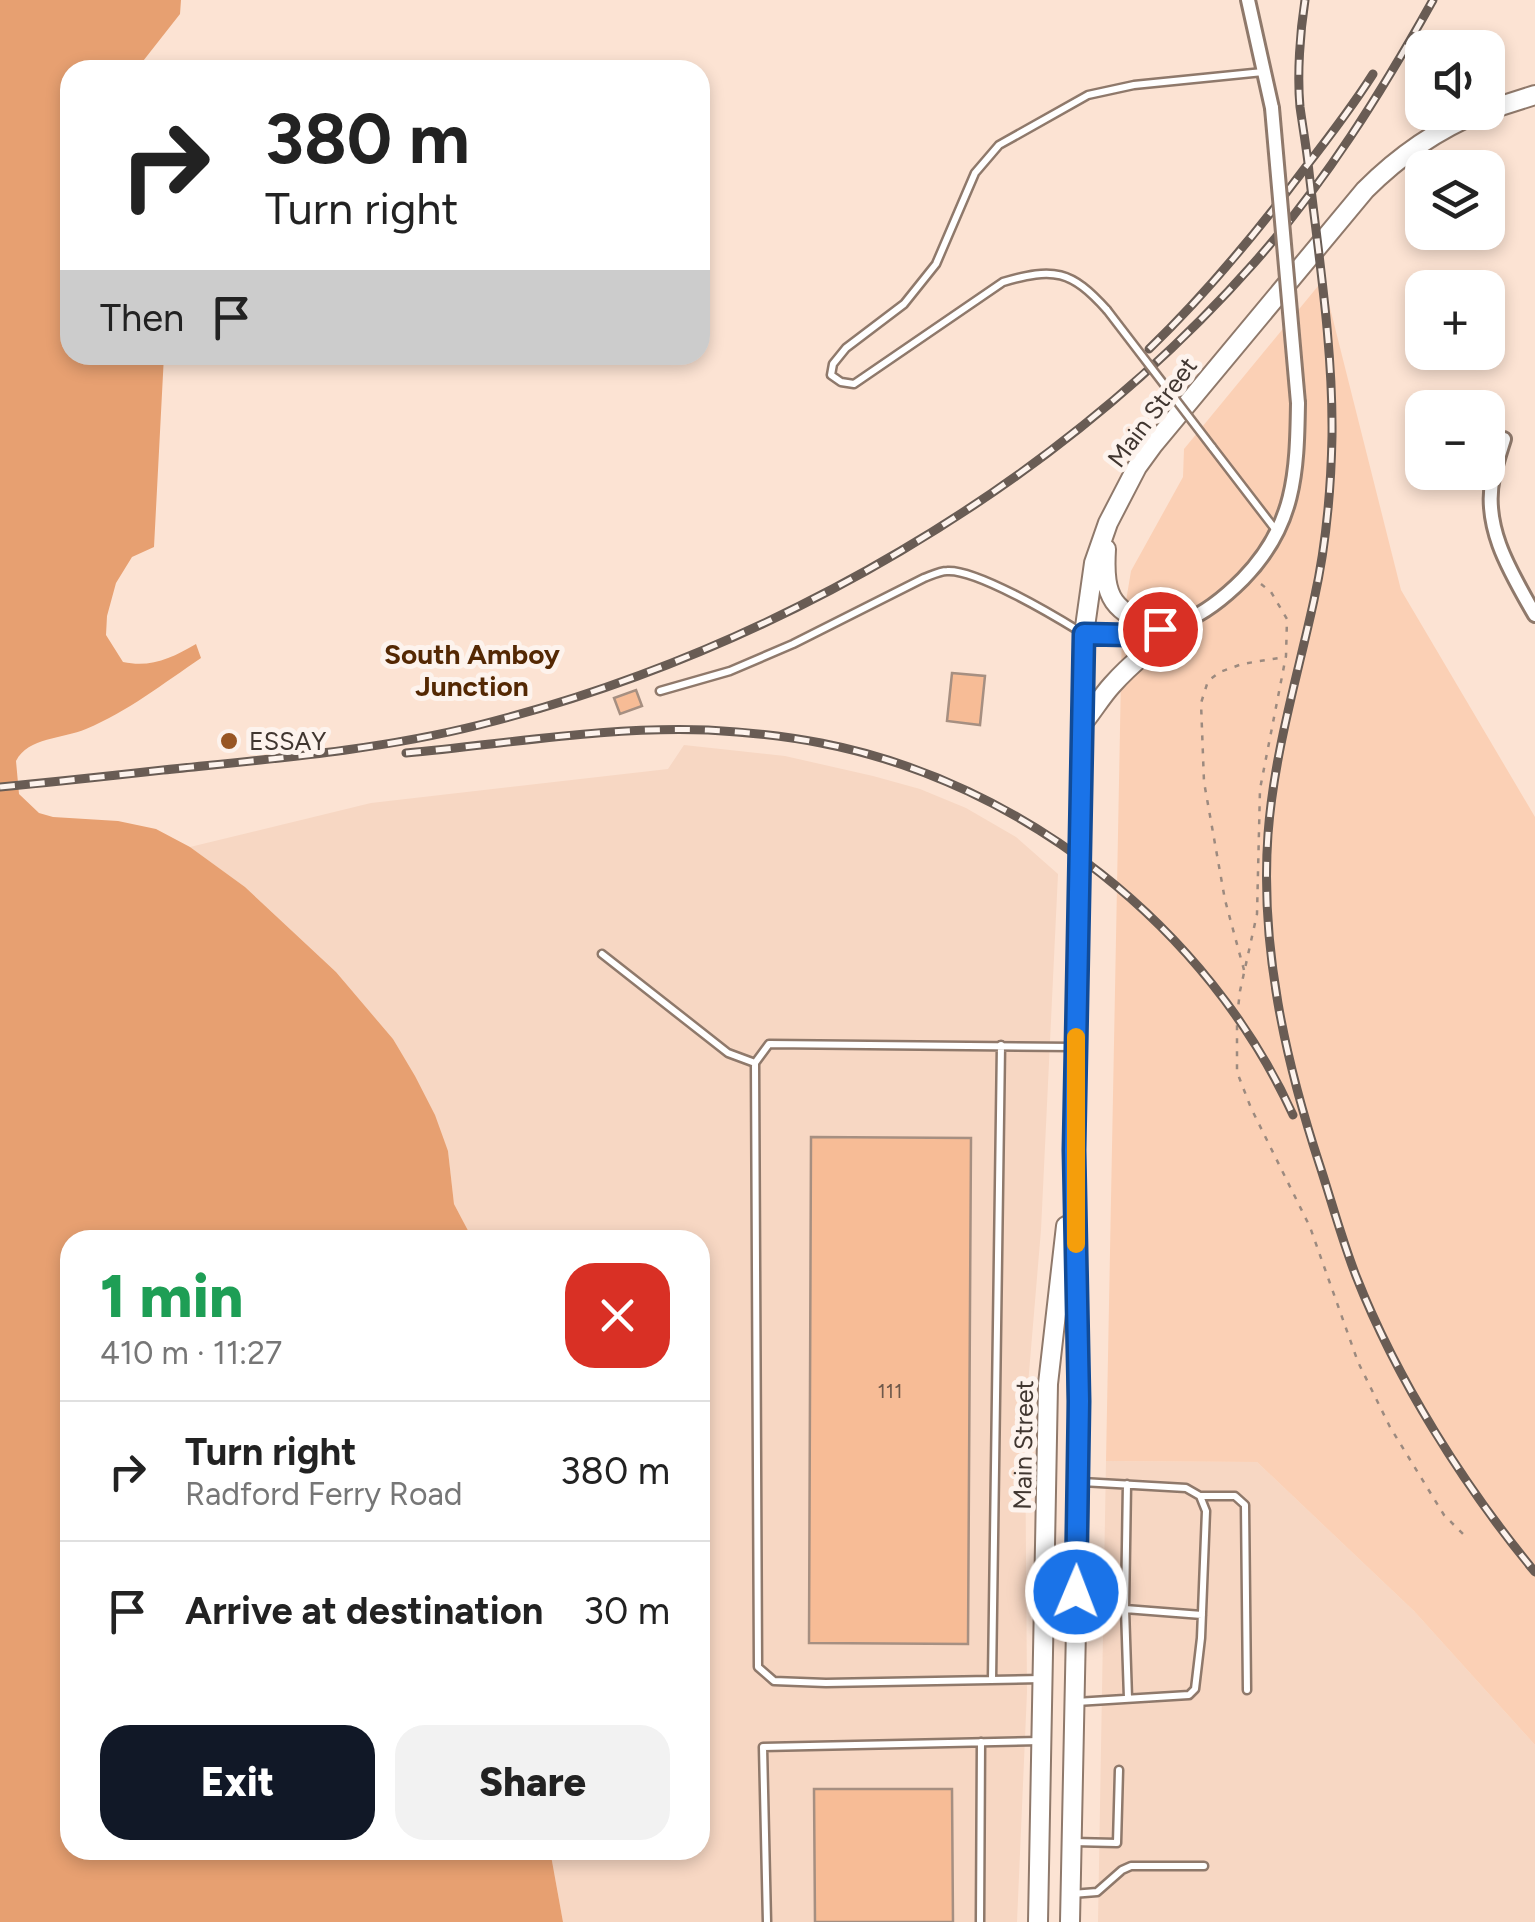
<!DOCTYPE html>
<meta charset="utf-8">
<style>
:root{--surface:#fff;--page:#f2f2f2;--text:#222;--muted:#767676;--line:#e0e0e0;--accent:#111827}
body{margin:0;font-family:Figtree,sans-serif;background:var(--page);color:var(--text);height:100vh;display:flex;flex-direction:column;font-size:38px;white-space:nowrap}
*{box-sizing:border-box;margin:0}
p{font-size:32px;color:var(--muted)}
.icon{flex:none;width:55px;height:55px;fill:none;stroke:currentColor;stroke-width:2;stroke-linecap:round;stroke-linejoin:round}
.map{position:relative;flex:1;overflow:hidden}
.side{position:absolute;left:60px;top:1230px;width:650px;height:630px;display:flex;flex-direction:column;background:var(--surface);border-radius:30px;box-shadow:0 5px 15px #0003}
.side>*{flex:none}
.banner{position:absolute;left:60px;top:60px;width:650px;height:305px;border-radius:30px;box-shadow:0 5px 15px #0003;background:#fff;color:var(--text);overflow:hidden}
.buttons{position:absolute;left:1405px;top:30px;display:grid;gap:20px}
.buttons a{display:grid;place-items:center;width:100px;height:100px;border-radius:20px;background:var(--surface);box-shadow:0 5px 15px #0003;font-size:50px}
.pin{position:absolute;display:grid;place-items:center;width:85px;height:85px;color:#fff;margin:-42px;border:5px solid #fff;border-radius:50%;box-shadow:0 2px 10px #0007}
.me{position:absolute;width:110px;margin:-55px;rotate:1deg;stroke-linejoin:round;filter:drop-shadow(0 0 8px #0008)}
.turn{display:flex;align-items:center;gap:35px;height:210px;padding:0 40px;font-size:45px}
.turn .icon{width:130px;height:130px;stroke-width:2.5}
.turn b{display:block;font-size:70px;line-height:85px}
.then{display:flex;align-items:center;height:95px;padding:0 40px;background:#0003;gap:20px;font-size:38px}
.round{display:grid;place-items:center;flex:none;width:105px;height:105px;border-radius:30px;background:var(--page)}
.headline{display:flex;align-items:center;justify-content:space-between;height:170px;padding:0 40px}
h1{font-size:60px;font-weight:800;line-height:75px;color:#1e9e55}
.cta{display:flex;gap:20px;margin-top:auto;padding:20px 40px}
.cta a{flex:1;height:115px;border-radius:30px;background:var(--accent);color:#fff;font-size:40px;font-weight:800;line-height:115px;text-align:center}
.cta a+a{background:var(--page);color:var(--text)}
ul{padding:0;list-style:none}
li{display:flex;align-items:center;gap:30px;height:140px;padding:0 40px;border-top:2px solid var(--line)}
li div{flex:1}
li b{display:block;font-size:38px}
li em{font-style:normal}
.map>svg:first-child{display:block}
.built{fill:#f7d7c3}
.green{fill:#fbd0b5}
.water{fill:#e7a071}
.building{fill:#f7bc96;stroke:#a68f81;stroke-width:2.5}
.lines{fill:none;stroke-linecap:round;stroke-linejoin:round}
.service-casing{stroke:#8f796b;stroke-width:11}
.minor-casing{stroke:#8f796b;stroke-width:18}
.secondary-casing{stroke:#8f796b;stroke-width:22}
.path{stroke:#9c8a7f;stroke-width:2.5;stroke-dasharray:5 8;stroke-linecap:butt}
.service{stroke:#fff;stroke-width:6}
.minor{stroke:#fff;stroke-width:12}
.secondary{stroke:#fff;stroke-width:18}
.rail-casing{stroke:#695c54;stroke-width:9}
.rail{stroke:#fdf3ed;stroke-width:5;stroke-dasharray:15;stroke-linecap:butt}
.service-bridge-casing{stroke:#8f796b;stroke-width:11;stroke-linecap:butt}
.minor-bridge-casing{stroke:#8f796b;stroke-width:18;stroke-linecap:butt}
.service-bridge{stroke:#fff;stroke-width:6}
.minor-bridge{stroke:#fff;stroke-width:12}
.route-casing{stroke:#114b97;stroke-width:25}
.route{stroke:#1a73e8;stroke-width:18}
.slow{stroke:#f59e0b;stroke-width:18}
.poi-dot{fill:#985624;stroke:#fdf3ed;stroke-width:4}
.labels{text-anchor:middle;stroke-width:10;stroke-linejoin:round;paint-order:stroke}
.number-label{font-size:20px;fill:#6e584a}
.street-label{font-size:25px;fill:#403630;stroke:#fdf3ed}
.poi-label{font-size:25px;fill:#403630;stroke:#fdf3ed;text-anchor:start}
.neighbourhood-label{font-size:28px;font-weight:bold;fill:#542803;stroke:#fdf3ed}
</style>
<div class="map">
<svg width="1535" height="1922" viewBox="0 0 1535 1922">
<rect width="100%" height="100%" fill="#fce3d3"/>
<!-- built -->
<path class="built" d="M684 745 785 756 873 776 920 789 966 808 1016 837 1058 874 1041 1230 1025 1420 1027 1692 1017 1922H563L550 1850H700V1240H473L454 1204 448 1151 393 1039 336 972 245 887 190 847 371 803 668 769Z
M1106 1461 1257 1462 1414 1611 1535 1745V1922H1098Z"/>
<!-- green -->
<path class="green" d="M1323 280 1401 590 1535 817V1745L1414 1611 1257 1462 1106 1461 1122 625 1131 571 1183 477 1184 449Z"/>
<!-- water -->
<path class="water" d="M0 0H181L180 14 136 70H70V161C62 172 65 179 70 191V355H164L154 547 132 557 116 583 107 616 106 635 123 662C151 668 172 658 196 644L201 658C164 683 127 712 86 729 63 739 28 737 16 761L19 794 39 813 53 817 118 821 156 829 190 847 245 887 336 972 393 1039 415 1076 435 1115 448 1151 454 1204 473 1240H70V1850H550L563 1922H0Z"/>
<!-- building -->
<path class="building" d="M952 673 985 676 980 725 947 721Z
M636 690 642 706 620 714 614 698Z
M811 1137 971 1138 968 1644 809 1643Z
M814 1789H952L953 1922H815Z"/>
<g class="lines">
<defs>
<path id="service" d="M1107 310C1071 270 1054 267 1003 282L854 384 841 382 831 375 833 364 846 348 904 304 936 264 975 173 999 145 1088 95 1134 85 1263 72
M1212 447 1275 529
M660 691 730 671 793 644 924 578C932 575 940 571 947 571 976 569 1053 615 1079 631
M602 954 728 1053 755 1063
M1127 1484 1125 1609 1128 1698
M1200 1496H1235L1245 1505 1247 1690
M1125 1609 1202 1615
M992 1679 1001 1045
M1042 1679 826 1683 774 1681 758 1667 755 1063 769 1044 1074 1047
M1076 1702 1189 1695 1195 1689 1201 1638 1206 1511 1200 1496 1186 1488 1082 1482
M1073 1842 1117 1843 1119 1770
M1072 1894 1097 1892 1122 1870 1131 1866H1204
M767 1922 763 1747 1040 1741
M980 1922 981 1742"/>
<path id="minor" d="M1248 0 1272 108
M1504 439C1500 452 1496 464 1493 477 1482 527 1511 573 1535 615
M1185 621C1207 612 1226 596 1243 579 1295 526 1297 473 1298 403
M1084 634 1128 635 1157 629"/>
<path id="secondary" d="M1488 110 1535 95
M1106 549C1103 600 1113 611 1160 629
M1083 723C1093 711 1101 697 1112 685 1135 659 1163 638 1192 618
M1038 1922 1048 1384 1066 1226
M1070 1922 1079 1482 1074 1151 1084 634 1094 563 1108 523 1137 467 1153 445 1365 190C1398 157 1436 130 1480 112"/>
</defs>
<!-- service casing -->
<use href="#service" class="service-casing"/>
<!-- minor casing -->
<use href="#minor" class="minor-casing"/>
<!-- secondary casing -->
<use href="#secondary" class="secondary-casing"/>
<!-- path -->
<path class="path" d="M1261 584 1271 592 1287 619 1286 656 1260 789 1257 914 1240 991 1237 1017V1072L1251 1108 1310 1227 1358 1362 1390 1427 1444 1515 1463 1534
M1244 970 1225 900 1204 782 1201 703 1208 681 1220 672 1242 664 1285 657"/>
<!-- service -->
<use href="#service" class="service"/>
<!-- minor -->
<use href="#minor" class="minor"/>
<!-- secondary -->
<use href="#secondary" class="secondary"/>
<defs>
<path id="rail" d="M1305 0C1300 32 1297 75 1300 107 1303 129 1307 151 1309 172 1319 259 1333 348 1332 436 1331 490 1326 546 1314 600 1297 678 1274 754 1268 834 1260 947 1285 1060 1320 1166 1332 1203 1342 1240 1356 1276 1397 1380 1464 1486 1535 1572
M1149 349C1207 293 1257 232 1305 168 1329 137 1352 107 1373 74
M406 753C506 744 608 726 708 730 746 732 785 736 821 743 1023 782 1208 928 1293 1115
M0 787C54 782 109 776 163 770 269 759 375 751 479 725 769 652 1055 488 1254 263 1325 183 1381 93 1433 0"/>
</defs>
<!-- rail casing -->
<use href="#rail" class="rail-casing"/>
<!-- rail -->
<use href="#rail" class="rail"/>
<defs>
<path id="service-bridge" d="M1107 310 1212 447"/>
<path id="minor-bridge" d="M1272 108 1298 403"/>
</defs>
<!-- service-bridge casing -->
<use href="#service-bridge" class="service-bridge-casing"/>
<!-- minor-bridge casing -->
<use href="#minor-bridge" class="minor-bridge-casing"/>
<!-- service-bridge -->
<use href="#service-bridge" class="service-bridge"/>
<!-- minor-bridge -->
<use href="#minor-bridge" class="minor-bridge"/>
</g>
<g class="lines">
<defs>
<path id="route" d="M1076 1592 1079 1401 1074 1150 1084 634 1128 635 1160 629"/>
</defs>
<!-- route casing -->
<use href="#route" class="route-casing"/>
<!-- route -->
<use href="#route" class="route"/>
<!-- slow -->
<path class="slow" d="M1076 1037V1244"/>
</g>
<!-- markers -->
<circle class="poi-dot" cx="229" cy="741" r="10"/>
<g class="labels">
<!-- number labels -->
<g class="number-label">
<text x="890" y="1398">111</text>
</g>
<!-- street labels -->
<g class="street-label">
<text transform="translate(1152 412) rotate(-53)" y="9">Main Street</text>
<text transform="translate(1023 1445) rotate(-89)" y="9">Main Street</text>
</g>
<!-- poi labels -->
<g class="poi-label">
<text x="249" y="750">ESSAY</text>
</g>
<!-- neighbourhood labels -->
<g class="neighbourhood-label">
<text x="472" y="664">South Amboy<tspan x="472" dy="32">Junction</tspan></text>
</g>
</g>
</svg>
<div class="buttons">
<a><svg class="icon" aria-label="sound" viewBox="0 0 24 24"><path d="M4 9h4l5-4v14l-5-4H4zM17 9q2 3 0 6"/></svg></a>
<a><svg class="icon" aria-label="layers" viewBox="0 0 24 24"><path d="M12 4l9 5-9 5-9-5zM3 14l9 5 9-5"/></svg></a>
<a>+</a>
<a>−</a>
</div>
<div class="pin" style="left:1160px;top:629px;background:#d93025"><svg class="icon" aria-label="arrive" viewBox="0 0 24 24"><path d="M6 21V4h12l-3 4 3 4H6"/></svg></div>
<svg class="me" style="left:1076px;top:1592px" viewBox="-20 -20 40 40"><circle r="17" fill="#1a73e8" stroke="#fff" stroke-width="3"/><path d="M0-11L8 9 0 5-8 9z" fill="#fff"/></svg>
<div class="banner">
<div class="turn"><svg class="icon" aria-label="right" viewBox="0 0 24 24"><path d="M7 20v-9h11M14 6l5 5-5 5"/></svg><div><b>380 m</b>Turn right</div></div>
<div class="then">Then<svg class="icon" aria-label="arrive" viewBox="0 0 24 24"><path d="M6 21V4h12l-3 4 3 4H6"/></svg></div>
</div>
<section class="side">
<div class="headline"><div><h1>1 min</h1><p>410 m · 11:27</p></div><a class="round" style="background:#d93025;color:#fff"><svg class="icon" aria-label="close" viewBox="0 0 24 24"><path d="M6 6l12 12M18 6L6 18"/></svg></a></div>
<ul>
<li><svg class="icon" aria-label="right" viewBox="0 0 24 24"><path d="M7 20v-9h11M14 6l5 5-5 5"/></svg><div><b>Turn right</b><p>Radford Ferry Road</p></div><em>380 m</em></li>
<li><svg class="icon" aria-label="arrive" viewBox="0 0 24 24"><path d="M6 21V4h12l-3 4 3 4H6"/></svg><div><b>Arrive at destination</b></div><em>30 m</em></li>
</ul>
<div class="cta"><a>Exit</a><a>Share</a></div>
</section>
</div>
